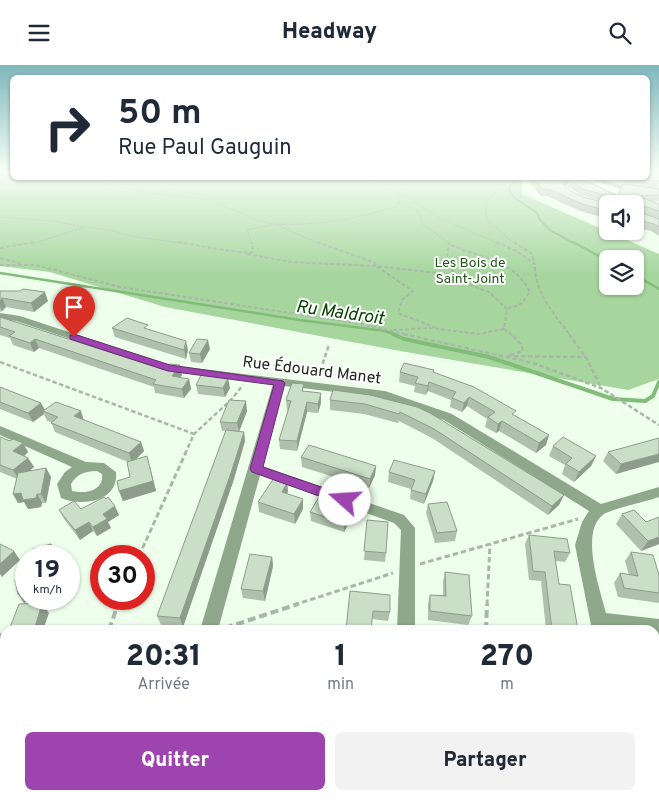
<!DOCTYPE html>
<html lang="fr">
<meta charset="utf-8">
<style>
:root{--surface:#fff;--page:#f2f2f3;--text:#1f2937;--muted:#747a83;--accent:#9e44af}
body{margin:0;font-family:Overpass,sans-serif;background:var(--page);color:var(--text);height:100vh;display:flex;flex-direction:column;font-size:19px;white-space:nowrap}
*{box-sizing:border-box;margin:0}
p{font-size:16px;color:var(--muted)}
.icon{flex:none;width:28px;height:28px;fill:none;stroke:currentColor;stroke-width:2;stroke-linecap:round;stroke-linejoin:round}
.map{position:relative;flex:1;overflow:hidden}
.side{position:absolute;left:0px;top:560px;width:660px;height:175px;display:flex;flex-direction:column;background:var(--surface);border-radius:15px 15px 0 0;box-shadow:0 1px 4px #0004}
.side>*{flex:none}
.hud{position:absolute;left:10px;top:10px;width:640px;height:105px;border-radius:8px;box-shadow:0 1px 4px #0004;background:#fff;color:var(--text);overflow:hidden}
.fabs{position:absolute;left:599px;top:130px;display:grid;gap:10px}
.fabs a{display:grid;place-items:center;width:45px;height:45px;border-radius:8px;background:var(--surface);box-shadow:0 1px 4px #0004;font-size:25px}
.speed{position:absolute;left:15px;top:480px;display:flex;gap:10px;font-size:25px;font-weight:700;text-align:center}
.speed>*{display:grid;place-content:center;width:65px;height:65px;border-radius:50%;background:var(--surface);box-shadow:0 1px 4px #0004;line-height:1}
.speed small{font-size:12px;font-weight:400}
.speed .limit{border:8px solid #d22;background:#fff;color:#111}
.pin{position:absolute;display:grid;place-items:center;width:42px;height:42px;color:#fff;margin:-51px -21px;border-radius:50% 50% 50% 0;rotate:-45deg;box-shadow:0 0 5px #0007}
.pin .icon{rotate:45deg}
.me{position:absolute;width:55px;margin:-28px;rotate:289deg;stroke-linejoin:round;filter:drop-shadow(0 0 4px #0008)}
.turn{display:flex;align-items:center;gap:18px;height:105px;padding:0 25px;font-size:22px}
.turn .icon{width:65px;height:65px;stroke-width:2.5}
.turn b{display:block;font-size:35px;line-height:42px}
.eta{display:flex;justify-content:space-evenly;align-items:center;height:85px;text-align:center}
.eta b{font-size:30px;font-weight:800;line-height:35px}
.button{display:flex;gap:10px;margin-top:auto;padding:10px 25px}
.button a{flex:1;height:58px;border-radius:8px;background:var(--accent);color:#fff;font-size:20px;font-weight:800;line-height:58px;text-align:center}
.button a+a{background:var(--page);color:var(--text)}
header{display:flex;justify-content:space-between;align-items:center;height:65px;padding:0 25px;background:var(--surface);font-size:22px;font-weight:800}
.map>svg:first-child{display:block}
.green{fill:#a6d69e;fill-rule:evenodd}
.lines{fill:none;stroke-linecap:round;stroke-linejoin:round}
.stream-far2{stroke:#82bc79;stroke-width:2}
.stream-far1{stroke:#82bc79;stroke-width:2.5}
.stream{stroke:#82bc79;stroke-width:4}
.path-far4{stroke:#a9b7a8;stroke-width:1;stroke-dasharray:2.5 1;stroke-linecap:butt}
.path-far3{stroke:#a9b7a8;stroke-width:2;stroke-dasharray:4 2;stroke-linecap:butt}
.path-far2{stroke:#a9b7a8;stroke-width:2.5;stroke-dasharray:4.5 2.5;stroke-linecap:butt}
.path-far1{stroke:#a9b7a8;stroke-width:3;stroke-dasharray:5.5 3;stroke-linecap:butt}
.path{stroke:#a9b7a8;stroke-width:4;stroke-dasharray:8 4;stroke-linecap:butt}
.minor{fill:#8fa88b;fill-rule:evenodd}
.wall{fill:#afc0ac}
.shaded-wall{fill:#8e9c8c}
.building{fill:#cbdfc8;stroke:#8e9c8c}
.route{fill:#9e44af;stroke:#672c72}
.labels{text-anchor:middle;stroke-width:4;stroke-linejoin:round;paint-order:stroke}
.far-park-label{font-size:14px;fill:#205817;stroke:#fff}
.street-label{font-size:16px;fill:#1f271e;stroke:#fff}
.water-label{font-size:18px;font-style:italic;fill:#064400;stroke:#fff}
</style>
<header><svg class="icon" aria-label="menu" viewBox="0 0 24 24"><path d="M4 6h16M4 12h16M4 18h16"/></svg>Headway<svg class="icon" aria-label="search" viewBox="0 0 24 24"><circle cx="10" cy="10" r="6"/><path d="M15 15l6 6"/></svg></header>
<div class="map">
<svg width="659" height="735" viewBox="0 0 659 735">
<rect width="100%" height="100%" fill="#eeffec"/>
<!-- green -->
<path class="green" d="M0 107H12V112L522 113V129L659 189V314L628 325 400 286 165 242 50 207 0 201ZM608 194H635V221H608Z"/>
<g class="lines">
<!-- stream-far2 -->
<path class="stream-far2" d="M515 112 509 124 512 131 537 148 540 155 550 165 575 179"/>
<!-- stream-far1 -->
<path class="stream-far1" d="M573 177 608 196
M0 208 300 255 385 266 396 270
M635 210 659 224"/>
<!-- stream -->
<path class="stream" d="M393 269 404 274 489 292 613 334 645 336 653 331 659 317"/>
<!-- path-far4 -->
<path class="path-far4" d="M352 112 405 131 440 153 499 179
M497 112 494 122 498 124 485 139 487 156C498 163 505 172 516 179
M37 116 47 112
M0 121 33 117 103 118 146 128 210 135 257 155 273 159
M123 122 140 115 176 112
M155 129 206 112
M398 136 418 147 423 159 450 179
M0 152 53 156 84 162
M278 159C319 161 359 153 398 141L400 132 416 112
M31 179 85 162 110 165 135 172 188 179
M252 179 247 165 275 159 320 179"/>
<!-- path-far3 -->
<path class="path-far3" d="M178 177C191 179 245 190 253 187L252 177
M317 177 375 198 376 201 413 226 402 235 398 248 436 263
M496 177 516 186 535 199C534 227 554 249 570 270
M514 177 532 189 534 198
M451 180C484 195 511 192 530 227L521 239 507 244
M0 183 35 177
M247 189 291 197 376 201 455 210
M0 193 20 198
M0 200H36L120 222 362 259 408 270
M504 264 512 270
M393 265 432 263 479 269 504 264 507 244 489 227 473 221 457 211 446 199 449 177"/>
<!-- path-far2 -->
<path class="path-far2" d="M403 269 533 298 601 323 659 360
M569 269 587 294 601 323
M510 290 523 286 522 280 511 269
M507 291 586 292
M0 297 194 369
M318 312 329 280
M185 389 194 369 231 335 243 320"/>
<!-- path-far1 -->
<path class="path-far1" d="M139 491 186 387
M420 499 578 454
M118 540 120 534
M294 540 393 508
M487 540 490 479"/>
<!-- path -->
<path class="path" d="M225 563 298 539
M109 565 118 539
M486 565 487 539
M0 634 5 632
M101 730V735
M395 735 403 730"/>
<!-- minor -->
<path class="minor" d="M569 112H579L569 117 566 122 575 131 572 133 560 122 564 115Z
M582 112H594L624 121 659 125V129L624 125Z
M0 248 20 251 169 300 385 326 452 349 601 439 659 422V432C648 436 612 444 604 449 579 466 600 524 606 548L659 554V570H655V565H592L575 480 582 457 589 446 444 355 379 332 284 321 262 401 404 450 415 463V565H397L401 465 394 458 260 410 218 565H200L273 319 168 306 16 256 0 254Z
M0 361 86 397 104 398 116 407C119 437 82 442 61 433L57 419 65 407 72 402 0 370ZM97 406 102 409C104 426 85 429 72 426L71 419C77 409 85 406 97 406Z
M598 730H620L619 735H597Z"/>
</g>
<!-- wall -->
<path class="wall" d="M653 107H659V111Z
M602 112H648L659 116V118L657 123 624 119 625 115H610Z
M532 113 562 114 561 117 571 126 583 132 608 138 581 130 568 122 570 115 618 131 659 130V136L652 137 659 139V171L651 166 635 162V139H608V154L580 146 547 131H541L531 119Z
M0 226 48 236 34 247 6 242 2 246 0 247Z
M0 252 165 305 182 310 180 313 189 314 191 324 184 333 155 328 154 322 39 283 34 287 13 280 10 273 0 270Z
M112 263 188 285 186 294 115 272Z
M210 284 202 298 191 297 189 288Z
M434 305V308L514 350 549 370 546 380 536 388 499 366 496 368 485 362 487 354 467 341 462 347 450 342 451 335 428 326 426 330 414 327 415 321 399 317 400 307Z
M196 320 230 323 225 332 198 329Z
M0 322 41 338 45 345 84 355 141 377 144 386 136 394 150 401 156 426 123 436 119 426 130 412 128 397 55 367 51 357 47 356 44 349 33 357 0 344Z
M304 326 321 338 318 348 307 347 297 386 280 384 279 375 288 345H287L286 335Z
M370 330 564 430 559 440 548 450 432 373 399 356 398 358 364 349 330 345V335Z
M247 346 239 366 244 367 245 376 233 417 183 562 161 560 157 551 226 366H222L220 357Z
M0 372 10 376 23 378 28 387 24 391 28 393 34 402 29 406 46 403 51 412 46 438H42L41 442 28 444 24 437 18 438 13 429 17 414 0 407Z
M659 373 616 409 603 396 608 387Z
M553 381 596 391 591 401 574 417 562 409 565 400 549 391Z
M301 392 376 401 375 410 369 423 302 402Z
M435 406 433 416 424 439 410 434 411 424 388 417 389 407Z
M287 418 288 427 287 429 303 444 295 459 259 447 258 437Z
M428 439 457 466 455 476 435 478 426 448Z
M352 443V452L344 467 311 456 310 447Z
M81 444 119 450 108 457 111 463 97 471 93 466 80 475 64 454 59 445Z
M622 449 646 457 659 479 641 486 616 459Z
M367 455 386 488 385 497 364 495Z
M529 470 570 488 565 497 555 496 559 519 578 565H546L541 516 529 515 525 479Z
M631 487 659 510V537L658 538 618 532 614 518 620 508 629 510 625 496Z
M272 492 273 501 265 536 243 533 241 524Z
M445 507 472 551 468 560 428 555V539L430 530 443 531V517Z
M350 526 390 547 388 556 372 554Z
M0 569H5V596H0Z
M655 571 659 572V621H655Z
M657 636 659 637V696L655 695V638Z
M659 714V735H651L652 730H655V717Z
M208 730 207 735H141L139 733Z
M524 730H565L564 735H521Z"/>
<!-- shaded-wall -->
<path class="shaded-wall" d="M45 227 48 236 34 247 31 238Z
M2 233 6 242 2 246 0 241V236Z
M35 274 39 283 34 287 30 278Z
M208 275 210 284 202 298 200 289Z
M186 276 188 285 186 294 184 285Z
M180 300 182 310 174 320 172 311Z
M228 313 230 323 225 332 223 323Z
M189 314 191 324 184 333 182 324Z
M429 317 428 326 426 330 428 321Z
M321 328V338L318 348V339Z
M469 332 467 341 462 347 464 338Z
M246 336 247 346 239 367 237 358Z
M307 337V347L297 386V376Z
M41 338 46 347 43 346 44 349 33 357 28 348Z
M81 346 84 356 74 351Z
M502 356 499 366 496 368 498 359Z
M244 367 245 376 233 417 183 562 180 553Z
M549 370 546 380 536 388 539 378Z
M141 377 144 386 132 398 129 388Z
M23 378 28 387 19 396 13 386Z
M659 389V397L616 409 621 399Z
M147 391 156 426 123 436 119 426Z
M596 391 591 401 574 417 579 407Z
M28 393 34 402 19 415 13 405Z
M376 401 375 410 369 423 370 414Z
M46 403 51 412 46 438 41 429Z
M435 406 433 416 424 439 426 429Z
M287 418 288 427 282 437V427Z
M21 428 37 429 42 438 41 442 28 444 24 437 18 438 13 429Z
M564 430 559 440 548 450 552 441Z
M303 434V444L295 459 294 449Z
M115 441 119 450 108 457 111 463 97 471 93 462 103 449Z
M352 443V452L344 467V458Z
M89 457 93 466 80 475 75 465Z
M659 472V479L641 486 648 476Z
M51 479 57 491H54Z
M14 486 20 495 2 512 0 509V499Z
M272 492 273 501 265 536 263 526Z
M26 525V534H34L24 538 18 529Z
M38 538 41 542 42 539 49 548 43 565H34Z
M201 730H208L207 735H200Z"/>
<!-- building -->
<path class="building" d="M648 110 659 116 627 113 648 112Z
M533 112H562L560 116 571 126 583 132 610 139H608V146L582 139 549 124H543L532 113Z
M572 112H578L618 131 623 119 659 124V130L637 131 659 139V146L638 139 636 141V146L659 154V162L654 159 635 154V139H610L612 132 583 124 570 115Z
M23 224 45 227 31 238 2 233 0 236V226H20Z
M0 252 165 305 170 299 180 300 172 311 189 314 182 324 153 319 156 315 35 274 30 278 9 271 15 267 0 262Z
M127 253 148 260 144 263 186 276 184 285 112 263Z
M197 274 208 275 200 289 189 288Z
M404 298 434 305 433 307 474 322 516 346 512 349 549 370 539 378 502 356 498 359 488 352 495 347 469 332 464 338 452 333 456 327 429 317 428 321 415 318 418 312 400 307Z
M201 310 228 313 223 323 196 320Z
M292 318 304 319 302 326 321 328 318 339 307 337 297 376 279 375 291 336 286 335Z
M0 322 41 338 28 348 0 337Z
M333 325 370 330 417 342 430 348 564 430 552 441 434 364 400 347 399 349 365 339 330 335Z
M229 335 246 336 237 358 220 357Z
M56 337 81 346 74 351 141 377 129 388 51 358 58 352 43 346Z
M226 365 244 367 231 408 180 553 157 551Z
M0 372 10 376 13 374 23 378 13 386 28 393 13 405 0 400Z
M563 372 596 391 579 407 566 399 572 393 553 381Z
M659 373V389L621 399 608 387Z
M309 380 376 401 370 414 301 392Z
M147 391 153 416 119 426 117 416 130 412 127 397Z
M394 395 435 406 426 429 411 425 415 415 389 407Z
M46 403 41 429H37L36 433 23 435 21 428 13 429 18 408Z
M274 413 287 418 282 427 303 434 294 449 258 437Z
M104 432 106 434 108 432 115 441 103 449 107 454 93 462 89 457 75 465 59 445 74 436 81 444Z
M319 432 352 443 344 458 310 447Z
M447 437 457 466 437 468 428 439Z
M634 445 646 457 659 452V472L648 476 622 449Z
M367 455 388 457 386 488 364 486Z
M529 470 567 474 570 488 554 486 559 519 570 520 578 565H552L545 507 533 506Z
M0 479 14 486 0 499Z
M51 479 54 491H33L32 484Z
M631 487 653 490 659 510V528L624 523 620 508 638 511Z
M250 489 272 492 263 526 241 524Z
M445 507 469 510 472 551 430 546V530L446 531Z
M26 510V525L18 529 15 515Z
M350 526 390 530V547L373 546 371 565H346Z
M38 538V540L42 539 34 565H9L19 539Z
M240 561 265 564 239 565Z
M0 569H5V587H0Z
M655 571 659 572V612L655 596Z
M657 636 659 637V657Z
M0 722 5 726V730H11L17 735H0Z
M140 730H201L200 735H156L139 733Z
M526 730H565L564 735H524Z"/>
<!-- sky -->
<linearGradient id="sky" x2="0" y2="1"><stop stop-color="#7fb7bc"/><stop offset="0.51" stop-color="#f7fff6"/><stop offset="1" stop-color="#f7fff6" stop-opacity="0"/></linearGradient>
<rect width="659" height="209" fill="url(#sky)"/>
<!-- route -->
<path class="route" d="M70 270H77L170 300 283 316 285 318 263 402 350 432 352 435 350 439H341L252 407 250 404 274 320 168 306 70 274Z"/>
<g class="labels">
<!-- far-park labels -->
<g class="far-park-label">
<text x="470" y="202">Les Bois de<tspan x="470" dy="16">Saint-Joint</tspan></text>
</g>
<!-- street labels -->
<g class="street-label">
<text transform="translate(312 304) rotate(7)" y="6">Rue Édouard Manet</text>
</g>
<!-- water labels -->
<g class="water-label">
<text transform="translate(340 247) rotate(8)" y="6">Ru Maldroit</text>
</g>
</g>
</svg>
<div class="fabs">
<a><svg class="icon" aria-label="sound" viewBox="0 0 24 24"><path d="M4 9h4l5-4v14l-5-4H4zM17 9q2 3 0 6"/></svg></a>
<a><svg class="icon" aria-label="layers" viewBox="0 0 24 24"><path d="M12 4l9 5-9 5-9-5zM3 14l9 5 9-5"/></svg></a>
</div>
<div class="speed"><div>19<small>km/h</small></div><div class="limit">30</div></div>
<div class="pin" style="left:74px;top:272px;background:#d93025"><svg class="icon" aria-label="arrive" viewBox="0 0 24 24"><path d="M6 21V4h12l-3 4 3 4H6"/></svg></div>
<svg class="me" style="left:345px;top:435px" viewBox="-20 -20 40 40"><circle r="19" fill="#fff"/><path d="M0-13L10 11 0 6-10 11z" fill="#9e44af"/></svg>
<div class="hud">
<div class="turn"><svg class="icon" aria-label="right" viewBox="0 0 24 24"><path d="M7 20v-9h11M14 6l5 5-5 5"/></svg><div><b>50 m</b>Rue Paul Gauguin</div></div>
</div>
<section class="side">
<div class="eta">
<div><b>20:31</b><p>Arrivée</p></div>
<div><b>1</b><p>min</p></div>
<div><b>270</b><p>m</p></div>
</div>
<div class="button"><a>Quitter</a><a>Partager</a></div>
</section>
</div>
